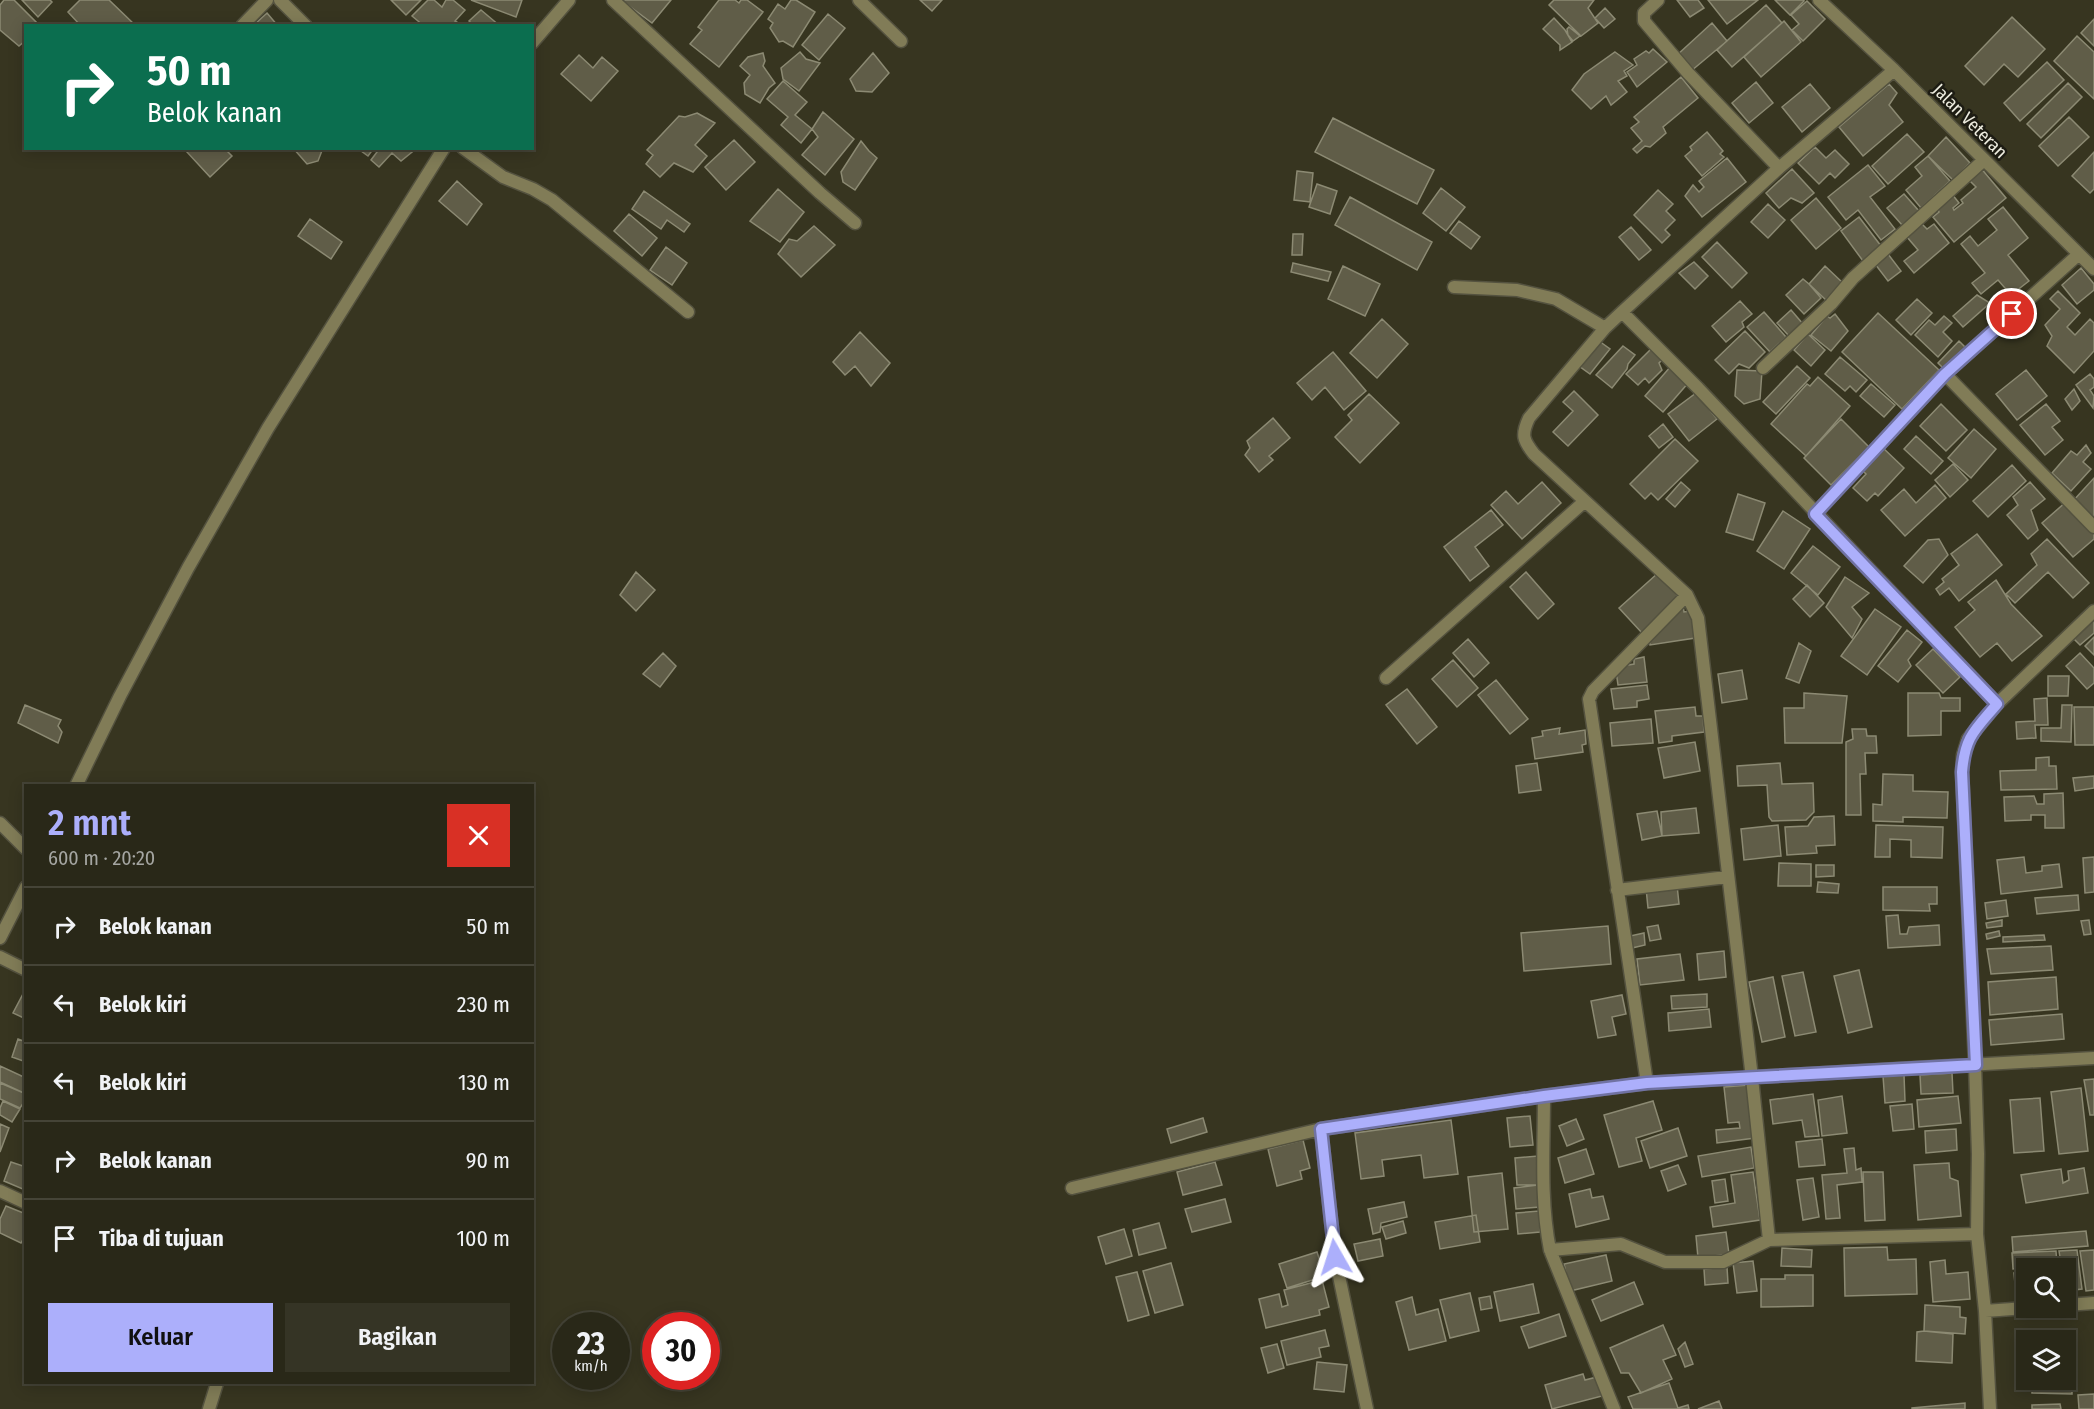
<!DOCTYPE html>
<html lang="id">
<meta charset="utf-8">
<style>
:root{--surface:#292818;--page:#353425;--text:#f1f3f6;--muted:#a5a6a2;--line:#454437;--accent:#acaffb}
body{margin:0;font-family:"Fira Sans Condensed",sans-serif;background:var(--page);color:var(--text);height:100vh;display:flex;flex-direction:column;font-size:22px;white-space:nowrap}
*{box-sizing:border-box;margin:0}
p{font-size:20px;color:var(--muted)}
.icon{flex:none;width:33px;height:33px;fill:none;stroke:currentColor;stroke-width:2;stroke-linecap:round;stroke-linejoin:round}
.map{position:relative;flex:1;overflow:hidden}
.panel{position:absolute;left:24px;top:784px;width:510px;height:600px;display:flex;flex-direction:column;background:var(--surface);border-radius:0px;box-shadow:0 3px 15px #0003,0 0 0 2px var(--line)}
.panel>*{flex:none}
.top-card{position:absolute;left:24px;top:24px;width:510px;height:126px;border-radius:0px;box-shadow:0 3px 15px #0003,0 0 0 2px var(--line);background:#0b6e4f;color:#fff;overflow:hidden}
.fabs{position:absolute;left:2016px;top:1258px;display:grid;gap:12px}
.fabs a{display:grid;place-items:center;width:60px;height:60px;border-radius:0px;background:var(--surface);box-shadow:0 3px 15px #0003,0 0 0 2px var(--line);font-size:30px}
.speed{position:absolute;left:552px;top:1312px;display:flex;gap:12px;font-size:30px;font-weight:700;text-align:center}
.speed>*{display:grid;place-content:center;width:78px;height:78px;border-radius:50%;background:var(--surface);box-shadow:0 3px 15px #0003,0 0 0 2px var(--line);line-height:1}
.speed small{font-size:15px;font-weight:400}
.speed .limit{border:9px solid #d22;background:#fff;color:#111}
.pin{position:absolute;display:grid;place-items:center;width:51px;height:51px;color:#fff;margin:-26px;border:3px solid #fff;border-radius:50%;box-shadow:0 2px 6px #0007}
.me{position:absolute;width:66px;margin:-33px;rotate:354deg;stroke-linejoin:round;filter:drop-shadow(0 0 4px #0008)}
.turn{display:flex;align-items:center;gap:21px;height:126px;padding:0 24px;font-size:27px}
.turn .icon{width:78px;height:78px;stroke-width:2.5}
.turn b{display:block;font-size:42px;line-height:51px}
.round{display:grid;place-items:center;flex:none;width:63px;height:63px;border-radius:0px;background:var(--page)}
.head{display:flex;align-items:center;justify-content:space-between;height:102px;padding:0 24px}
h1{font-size:36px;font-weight:600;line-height:45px;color:var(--accent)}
.primary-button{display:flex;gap:12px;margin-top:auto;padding:12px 24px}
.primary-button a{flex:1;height:69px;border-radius:0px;background:var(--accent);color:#111;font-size:24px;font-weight:600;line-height:69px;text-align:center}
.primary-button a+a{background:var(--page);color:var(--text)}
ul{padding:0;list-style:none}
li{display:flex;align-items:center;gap:18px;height:78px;padding:0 24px;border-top:2px solid var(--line)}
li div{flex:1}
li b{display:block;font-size:22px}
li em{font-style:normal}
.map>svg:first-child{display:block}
.building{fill:#605d48;stroke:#8c8a73;stroke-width:1.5}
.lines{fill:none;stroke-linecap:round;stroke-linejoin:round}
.minor-casing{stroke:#54523f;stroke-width:15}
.minor{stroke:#817c57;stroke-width:12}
.route-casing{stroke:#7072a3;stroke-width:15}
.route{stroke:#acaffb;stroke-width:10}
.labels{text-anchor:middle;stroke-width:5;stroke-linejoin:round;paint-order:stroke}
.street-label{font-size:18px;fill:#edecdf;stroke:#1d1c13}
</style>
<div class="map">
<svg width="2094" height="1409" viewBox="0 0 2094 1409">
<rect width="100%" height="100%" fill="#373520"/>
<!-- building -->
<path class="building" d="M4 0H14L39 25 26 26V40L19 46 0 30V5Z
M22 0H50L52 2 38 17Z
M80 0H109L136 26H81L68 12Z
M391 0H421L406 15Z
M428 0H434L442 7 446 0H453L465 10 455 21 463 26H424L412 16Z
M471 0H522L516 17Z
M621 0H671L652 23Z
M719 0H735L739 3 741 0H747L763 12 719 67 690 44 702 30 698 27Z
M791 0H796L815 12 793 47 783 41 779 42 770 28 773 23 768 19 778 4 785 9Z
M920 0H942L932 11Z
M1554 0H1594L1588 8 1598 23 1581 36 1549 5Z
M1677 0H1698L1704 8 1690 17Z
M1708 0H1758L1727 24Z
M1775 0H1804V1L1790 15Z
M1807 1 1825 19 1803 41 1792 30 1799 24 1791 15Z
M1766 5 1782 23 1732 67 1717 50Z
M1605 8 1615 19 1604 28 1595 18Z
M481 10 500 26H475L469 21Z
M267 13 278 26H253Z
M828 14 845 28 819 60 802 45Z
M2012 17 2045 49 2018 77 2004 64 1984 85 1965 66Z
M1554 18 1565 30 1572 42 1560 50V45L1543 29Z
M2094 19V46L2081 33Z
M1784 21 1801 42 1761 77 1744 57Z
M1712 23 1727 41 1691 71 1676 56Z
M1569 27 1580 36 1573 41 1568 35 1567 29Z
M2077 36 2094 52V99L2054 61Z
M1653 49 1667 62 1637 87 1627 72 1637 65 1634 59 1646 51 1649 53Z
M800 52 806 59 820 63 799 91 783 79 781 68Z
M1615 52 1633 65 1624 71 1627 76 1618 81 1627 92 1611 105 1606 96 1591 109 1572 90 1584 74Z
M763 53 765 61 763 66 775 83 769 88 760 103 745 94 744 83 750 75 740 66 748 57Z
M873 53 889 73 872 92 856 91 850 79Z
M579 55 593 68 602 57 618 71 591 101 561 74Z
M2047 62 2064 80 2020 121 2004 103Z
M1681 77 1698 98 1663 127 1666 133 1650 147 1645 146 1637 153 1633 149 1642 141 1631 128 1639 122 1634 117Z
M783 81 807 102 795 115 812 129 801 143 781 125 788 117 767 99Z
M1756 82 1773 103 1749 123 1732 103Z
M2068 83 2082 97 2041 138 2027 124Z
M1810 84 1830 108 1802 132 1782 107Z
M1889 84 1897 93 1889 105 1903 122 1863 156 1839 127Z
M823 112 854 139 825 175 802 155 818 137 812 129Z
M697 113 715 123 695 145 707 156 693 172 674 163 660 177 646 164 653 155 647 150 679 116 685 117Z
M2069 117 2089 137 2058 166 2039 146Z
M1333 118 1434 170 1417 204 1315 152Z
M1707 132 1723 151 1720 154 1724 157 1702 176 1685 156 1692 150 1690 147Z
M1907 134 1924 152 1888 184 1872 166Z
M1946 137 1970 163 1953 180 1928 156Z
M734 140 755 162 726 190 705 167Z
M861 141 869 151 877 158 855 190 843 182 841 172Z
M1815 147 1826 158 1835 150 1849 164 1835 178 1830 173 1819 184 1798 163Z
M188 148H224L232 156 210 177 186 151Z
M293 148H323L318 161 307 164Z
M357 148H374L368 156Z
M380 148H417L401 161 392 153 379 167 371 160Z
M2094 152V189L2090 193 2072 176Z
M1928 156 1950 181 1921 208 1906 190 1922 176 1915 167Z
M1727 158 1746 182 1702 217 1685 196 1693 185 1699 192 1704 187 1699 181Z
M1868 165 1885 186 1870 197 1895 229 1881 240 1858 210 1846 220 1828 197Z
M1980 167 2006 198 1954 242 1933 217 1939 212 1937 207 1952 194 1959 203 1953 208 1954 210 1963 203 1961 200 1976 187 1967 178Z
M1792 169 1814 193 1802 203 1791 198 1779 208 1766 193Z
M1297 171 1313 173 1310 202 1294 200Z
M457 181 482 204 467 225 439 201Z
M1317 184 1337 191 1330 214 1309 207Z
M1441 188 1465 207 1446 231 1423 213Z
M778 189 804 212 780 242 750 221Z
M1658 190 1673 204 1666 211 1675 220 1665 230 1670 235 1662 243 1634 215Z
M644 191 690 224 684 232 667 220 661 229 632 209Z
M1904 194 1919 211 1902 225 1887 208Z
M1350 197 1432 242 1417 270 1335 225Z
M1816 198 1841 228 1816 249 1791 220Z
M1768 204 1785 220 1768 238 1751 222Z
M2003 207 2028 238 2008 255 2029 281 2011 295 1998 280 1981 294 1972 283 1985 273 1961 244 1970 236 1978 246 1997 230 1988 219Z
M629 214 657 238 642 256 614 231Z
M1859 217 1881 246 1863 261 1841 231Z
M310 219 342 242 331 259 298 236Z
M1459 221 1480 237 1471 249 1450 233Z
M1922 224 1927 229 1934 224 1949 243 1914 273 1904 261 1918 250 1907 237Z
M814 226 835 245 801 277 778 254 789 239 797 241Z
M1631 227 1651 250 1639 260 1619 237Z
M1293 234H1303L1302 255H1292Z
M1717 242 1747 273 1732 288 1702 257Z
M666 247 687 263 672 285 650 270Z
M1888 254 1901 271 1888 281 1875 264Z
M1694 262 1708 276 1695 289 1679 273Z
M1293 263 1331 272 1328 281 1291 272Z
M1343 266 1380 284 1365 316 1328 299Z
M1825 266 1844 284 1828 302 1809 284Z
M2081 268 2094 284V290L2077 304 2062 285Z
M1803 279 1809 284 1821 298 1804 314 1786 295Z
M2058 291 2080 313 2067 327 2075 335 2090 319 2094 323V351L2074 373 2047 346 2052 336 2045 325 2060 309 2050 299Z
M1977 295 1990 303 1963 327 1953 316Z
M1917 299 1932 313 1911 335 1896 320Z
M1740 301 1752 314 1742 322 1744 327 1726 342 1712 326Z
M1791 310 1803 324 1789 336 1777 323Z
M1764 312 1786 337 1770 352 1747 327Z
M1878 313 1939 370 1902 409 1842 352Z
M1835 314 1848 331 1831 351 1811 335 1827 316 1830 318Z
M1944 316 1952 323 1943 332 1952 341 1938 357 1915 335 1929 320 1935 325Z
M1382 319 1408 344 1377 378 1350 353Z
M1745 331 1765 352 1749 368 1739 364 1729 374 1715 360Z
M860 332 890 363 871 386 855 366 845 375 833 362Z
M1808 334 1825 350 1811 366 1794 350Z
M1599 341 1610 349 1590 374 1579 366Z
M1959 341 1967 349 1945 370 1938 363Z
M1623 346 1635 355 1628 364 1627 369 1612 388 1596 375Z
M1652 348 1663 359 1659 363 1662 370 1649 383 1645 378 1638 385 1626 374Z
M1333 352 1366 391 1344 410 1325 387 1312 400 1297 383Z
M1840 357 1867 380 1856 392 1850 386 1845 391 1825 374Z
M1671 366 1689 382 1663 412 1645 396Z
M1797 366 1810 378 1776 414 1763 402Z
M1737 370 1762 371 1760 399 1744 404 1735 396Z
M2026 370 2047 396 2017 420 1996 394Z
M2090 374 2094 379V387L2090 390 2094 396 2093 408 2076 385Z
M1818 377 1850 406 1806 456 1771 424 1807 384 1810 386Z
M1871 384 1895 405 1884 417 1860 396Z
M2074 389 2080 401 2072 410 2065 399Z
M1574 391 1598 415 1568 446 1553 432 1573 411 1563 402Z
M1696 393 1717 419 1689 441 1668 414Z
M1369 394 1399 423 1360 463 1335 437 1352 420 1348 415Z
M1941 404 1967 430 1946 451 1920 426Z
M2046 404 2060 421 2052 427 2063 440 2045 455 2020 425Z
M1273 418 1290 438 1269 456 1273 460 1259 472 1245 455 1250 448 1247 441Z
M1841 419 1869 447 1831 485 1804 458Z
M1663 424 1673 437 1659 448 1649 436Z
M1974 429 1996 449 1971 478 1948 458Z
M1916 436 1943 461 1931 474 1904 449Z
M1675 439 1698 461 1658 500 1651 493 1645 499 1630 484Z
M2086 445 2091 453 2083 462 2091 469 2071 491 2052 473 2071 451 2077 455Z
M1881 446 1904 468 1878 496 1875 493 1867 501 1853 488 1866 474 1860 468Z
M1953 464 1968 480 1950 497 1935 480Z
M2012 465 2026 481 1988 517 1973 501Z
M2094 478V520L2073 501Z
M1542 482 1561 503 1522 539 1491 505 1506 491 1518 504Z
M1681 482 1690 490 1675 507 1666 499Z
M2030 482 2045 499 2031 510 2038 530 2028 539 2007 515 2018 505 2013 497Z
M1935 485 1946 498 1905 536 1881 510 1904 489 1916 503Z
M1738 494 1765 503 1753 540 1726 532Z
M2067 501 2094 531V539L2073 557 2042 523Z
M1491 510 1503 525 1475 547 1489 566 1470 581 1444 547Z
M1783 511 1810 529 1784 569 1757 551Z
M1977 534 2002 565 1959 601 1949 588 1940 595 1936 589 1944 582 1942 579 1959 565 1951 554Z
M1939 539 1948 555 1923 583 1904 566 1928 540Z
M2047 539 2089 583 2073 598 2048 572 2015 603 2006 594 2037 565 2031 554Z
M1813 546 1840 567 1818 595 1791 573Z
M636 572 655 590 636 611 620 595Z
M1526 572 1554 604 1538 619 1510 587Z
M1658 573 1680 598 1642 633 1619 608Z
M1845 577 1869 593 1852 607 1862 619 1852 638 1826 607Z
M1996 580 2011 604 2042 636 2012 661 1997 643 1980 657 1955 627 1975 610 1968 602Z
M1807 585 1824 603 1810 617 1793 599Z
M1683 605 1684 612 1691 611 1695 638 1650 645 1649 637 1661 625 1671 620 1673 614Z
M1875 609 1901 627 1867 675 1841 656Z
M2092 619 2094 621V633L2080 645 2072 637Z
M1907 630 1922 642 1908 660 1911 666 1898 682 1878 666Z
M2094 637V655L2085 646Z
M1468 639 1489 663 1474 677 1453 653Z
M1799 643 1811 651 1799 683 1786 678Z
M1933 649 1960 677 1943 693 1916 665Z
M663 653 676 666 660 687 643 674Z
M2080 653 2094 668V683L2087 689 2066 666Z
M1644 657 1647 682 1618 685 1616 671 1622 670V666L1634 664V659Z
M1453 660 1478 688 1457 707 1432 679Z
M1742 670 1747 699 1722 703 1718 674Z
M2048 676H2069L2068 696H2048Z
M1496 680 1528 719 1510 734 1478 695Z
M1647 685 1649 699 1637 701V707L1614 709 1611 689Z
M1407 689 1437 727 1417 744 1386 705Z
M1804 693 1847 696 1842 743H1785L1784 708H1804Z
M1908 693H1939L1941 698H1960V711H1941V735L1908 736Z
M2047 698 2048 725H2035L2036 738 2017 739 2016 722 2035 721 2034 699Z
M25 705 61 720 58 726 62 732 58 743 18 723Z
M2062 705H2072L2071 742 2041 741V728H2061Z
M1695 707 1696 716H1703L1704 732 1672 736V741L1659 743 1655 711Z
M2074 707H2094V745H2075Z
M1651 719 1653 743 1612 746 1610 723Z
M1560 728 1559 734 1585 730 1586 744 1582 745 1583 752 1535 759 1532 738 1543 736 1542 731Z
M1852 729H1866L1867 736H1876L1877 753H1865L1866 774H1860L1861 815H1846V742L1853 739Z
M1695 742 1700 771 1664 778 1658 748Z
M2049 757V766H2056L2057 789 2001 790 2000 771 2036 770V758Z
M1537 763 1541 790 1519 793 1516 766Z
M1780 763 1782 784 1813 783 1814 812 1806 820 1772 821 1769 817 1767 785 1738 786 1737 766Z
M1883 774 1913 775V791L1948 792 1947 818 1903 817V822L1873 821V804L1882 805Z
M2094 776V788L2075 791 2073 778Z
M2063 793 2064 828H2045V815H2031V820L2005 821 2004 797 2034 796 2037 804H2044V794Z
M1696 808 1699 833 1662 836 1661 812Z
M1657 811 1662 836 1642 840 1637 814Z
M1834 816 1835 845 1816 846 1817 853 1787 855 1785 827 1808 826 1814 817Z
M1778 825 1781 856 1744 860 1741 829Z
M1876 825 1943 827 1942 858 1911 857V840L1890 839V857H1875Z
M2024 857 2026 873 2042 871V866L2059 864 2062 887 2001 894 1997 860Z
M2094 857V892L2085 893 2083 858Z
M1779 863 1811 864V886H1778Z
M1816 865H1834V876L1816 877Z
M1818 882 1839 884 1838 893 1817 892Z
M1677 885 1679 904 1648 908 1646 888Z
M1883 887H1937V904H1929L1930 911 1883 910Z
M2078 895 2079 910 2037 914 2035 898Z
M2006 900 2008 916 1987 919 1985 903Z
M1898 915 1900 934H1907L1909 927 1939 925 1940 945 1888 948 1886 916Z
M2002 920V926L1987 928 1986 923Z
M2089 920 2091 934 2084 935 2081 921Z
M1658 925 1661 939 1650 941 1647 927Z
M1608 926 1611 964 1524 971 1521 933Z
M1999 931 2000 936 1987 939 1986 934Z
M1644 933 1645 945 1632 948 1630 936Z
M2044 935 2045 940 2003 942V937Z
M2051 946 2053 970 1991 974 1987 949Z
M1724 951 1726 977 1699 980 1697 954Z
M1680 954 1684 980 1640 985 1637 959Z
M1859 970 1872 1027 1848 1033 1834 976Z
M1803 972 1816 1032 1795 1036 1782 976Z
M1773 977 1785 1037 1762 1042 1749 982Z
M2056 977 2058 1009 1990 1015 1988 982Z
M23 994 26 995V1019L13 1013Z
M1707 994V1007L1672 1009 1671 996Z
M1622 995 1626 1014 1612 1017 1616 1035 1598 1038 1591 1001Z
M1709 1009 1711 1027 1669 1031 1668 1013Z
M2062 1014 2064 1039 1991 1045 1989 1020Z
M18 1039 26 1042V1062L12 1057Z
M0 1066 26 1078V1094L0 1082Z
M1952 1073 1953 1093 1921 1094 1920 1075Z
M1904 1075 1905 1101 1885 1103 1883 1076Z
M2094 1079V1115H2090L2084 1080Z
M0 1083 26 1094V1099L20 1108 0 1099Z
M1749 1085 1755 1138 1717 1143 1716 1130 1740 1128 1739 1122 1728 1123 1724 1087Z
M2081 1088 2088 1151 2059 1154 2051 1092Z
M1813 1094 1819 1136 1805 1137 1802 1120 1773 1124 1770 1100Z
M1842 1096 1847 1133 1822 1136 1818 1100Z
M1958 1096 1961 1123 1919 1127 1917 1100Z
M2040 1098 2044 1151 2014 1153 2010 1100Z
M3 1101 20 1109 12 1122 0 1115V1108Z
M1653 1101 1662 1130 1636 1138 1642 1161 1619 1167 1604 1115Z
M1912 1104 1914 1129 1893 1131 1890 1106Z
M1530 1116 1533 1145 1510 1147 1507 1118Z
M1203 1118 1207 1132 1171 1143 1167 1129Z
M1576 1119 1584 1139 1567 1146 1559 1126Z
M1451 1120 1458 1174 1424 1178 1421 1155 1382 1160 1384 1176 1361 1179 1355 1133Z
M0 1124 9 1128 0 1152Z
M1678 1128 1687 1156 1650 1168 1641 1141Z
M1956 1129 1957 1150 1926 1153 1925 1131Z
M1822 1139 1825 1165 1799 1167 1796 1142Z
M1303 1140 1310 1168 1300 1171 1302 1179 1277 1186 1268 1149Z
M1751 1147 1754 1168 1702 1177 1698 1156Z
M1854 1148 1856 1170 1861 1168 1862 1182 1837 1185 1840 1218 1826 1219 1822 1175 1847 1173 1844 1149Z
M1586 1149 1594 1174 1565 1183 1558 1158Z
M1538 1156V1185H1517L1515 1158Z
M11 1162 26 1167 25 1190 4 1181Z
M1215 1162 1222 1185 1183 1195 1177 1172Z
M1949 1163 1950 1178 1958 1181 1961 1216 1918 1220 1914 1165Z
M1678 1165 1686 1184 1668 1191 1661 1171Z
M2084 1168 2088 1193 2026 1203 2021 1175 2061 1169 2063 1183 2069 1180 2068 1171Z
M1753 1172 1760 1220 1713 1227 1710 1207 1735 1203 1731 1175Z
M1863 1172H1883L1885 1220 1865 1221Z
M1502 1173 1508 1229 1474 1232 1468 1177Z
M1813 1178 1819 1217 1803 1220 1797 1180Z
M1725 1179 1728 1201 1715 1203 1712 1181Z
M1538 1185 1540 1207 1516 1209 1514 1188Z
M1590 1189 1592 1198 1603 1196 1609 1219 1576 1227 1569 1194Z
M1225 1199 1231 1222 1192 1232 1185 1209Z
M1404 1202 1407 1217 1381 1223 1380 1232 1373 1234 1368 1209Z
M6 1206 26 1214V1234L21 1243 0 1233V1219Z
M1539 1211 1540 1232 1518 1234 1516 1213Z
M1476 1215 1480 1242 1440 1249 1435 1222Z
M1403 1221 1406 1233 1386 1239 1382 1227Z
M1159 1223 1166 1248 1139 1255 1133 1230Z
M1124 1229 1132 1256 1106 1264 1098 1237Z
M2086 1231 2088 1246 2013 1252 2012 1237Z
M1726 1232 1729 1254 1698 1258 1696 1236Z
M1380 1239 1383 1256 1358 1261 1354 1244Z
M1887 1247 1888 1260 1916 1259 1917 1294 1845 1296 1844 1248Z
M1782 1248 1812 1250 1811 1267 1781 1266Z
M2077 1250 2082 1289 2066 1291V1269H2062L2059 1251Z
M2094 1250V1290L2086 1291 2080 1251Z
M2056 1251 2057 1265 2013 1269 2012 1253Z
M1317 1252 1323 1270 1317 1272 1319 1278 1287 1288 1279 1264Z
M1606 1255 1612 1281 1570 1291 1564 1264Z
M1945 1260 1946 1274 1968 1272 1970 1299 1933 1302 1930 1262Z
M1753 1261 1757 1291 1737 1293 1733 1263Z
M1171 1263 1183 1305 1155 1313 1143 1271Z
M1727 1267 1728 1283 1705 1285 1704 1269Z
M1137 1272 1149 1315 1128 1321 1116 1277Z
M2026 1272V1294L2016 1295 2014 1273Z
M1785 1275H1813V1306L1761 1307V1279H1785Z
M1322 1280 1329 1307 1319 1310 1320 1315 1266 1328 1259 1299 1279 1294 1282 1307 1288 1305 1284 1290Z
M1634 1282 1643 1304 1601 1321 1592 1300Z
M1533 1284 1539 1313 1500 1321 1494 1292Z
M1470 1293 1479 1331 1450 1338 1440 1300Z
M1490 1296 1492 1308 1481 1310 1479 1298Z
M1412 1297 1416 1315 1438 1309 1446 1341 1409 1350 1396 1302Z
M1925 1305 1960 1307V1317L1966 1318 1965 1334 1924 1331Z
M1559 1314 1566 1336 1529 1348 1521 1327Z
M1663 1325 1676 1355 1663 1360 1672 1379 1641 1393 1629 1373H1621L1610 1348Z
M1325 1330 1329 1346 1319 1348 1321 1357 1287 1365 1281 1341Z
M1924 1331 1953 1334 1952 1363 1916 1361 1917 1332Z
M1685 1342 1693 1364 1685 1367 1678 1349Z
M1277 1344 1284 1368 1268 1373 1261 1348Z
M2066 1360H2072V1394L2032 1393V1380H2066Z
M1317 1362 1347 1365 1344 1392 1314 1389Z
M1583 1374 1585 1380 1597 1377 1602 1396 1552 1409 1545 1385Z
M1669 1383 1678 1408 1688 1405 1689 1409H1633L1628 1397Z
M2094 1394V1409H2079L2078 1395Z
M1719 1401 1722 1409H1698Z
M1965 1403V1409H1912V1408Z
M2060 1404 2061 1409H2032V1405Z"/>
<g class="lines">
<defs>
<path id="minor" d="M280 0 306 26
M613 0 820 193 855 223
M859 0 901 41
M1658 0 1644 13V21L1688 73 1779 168
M1819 0 1894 70 2094 269
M242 26 267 0
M532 43 569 0
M463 148 503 177 533 189 552 200 688 312
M1454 287 1517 290 1556 299 1605 328
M1622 312 1698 388 1997 704
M1763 368 1831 304 1853 278 1984 160
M1945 374 2094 527
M1815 514 1945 374 2079 254
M1386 678 1585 501
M76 786 120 696 188 568 268 428 444 148
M0 823 26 849
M1617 890 1727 877
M0 938 26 887
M0 957 26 970
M1647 1083 1589 699 1593 691 1687 595
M1544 1096C1544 1147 1540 1199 1550 1250L1614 1409
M1321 1129 1335 1257 1367 1409
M1072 1188 1321 1129 1544 1096 1647 1083 2094 1058
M0 1191 26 1203
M1769 1240 1752 1078 1698 618 1687 595 1534 454C1523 440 1521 435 1529 418L1605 328 1622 312 1779 168 1894 70
M1550 1250 1621 1244 1665 1262H1723L1769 1240 1977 1234
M2066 1305 2094 1303
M1985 1311 2026 1308
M209 1409 217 1383
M1990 1409 1985 1311 1977 1234 1978 1154 1975 1065 1962 772 1963 755 1968 739 1997 704 2094 611"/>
</defs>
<!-- minor casing -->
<use href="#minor" class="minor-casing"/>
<!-- minor -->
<use href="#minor" class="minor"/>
</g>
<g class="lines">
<defs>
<path id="route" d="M1335 1257 1321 1129 1544 1096 1647 1083 1976 1065 1962 772C1965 736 1975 730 1997 704L1815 514 1945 374 2012 314"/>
</defs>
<!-- route casing -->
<use href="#route" class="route-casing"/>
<!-- route -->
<use href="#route" class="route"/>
</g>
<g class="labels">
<!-- street labels -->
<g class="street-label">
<text transform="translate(1970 121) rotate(45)" y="6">Jalan Veteran</text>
</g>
</g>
</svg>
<div class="fabs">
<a><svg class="icon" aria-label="search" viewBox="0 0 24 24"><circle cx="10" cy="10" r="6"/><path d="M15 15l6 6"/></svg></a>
<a><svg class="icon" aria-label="layers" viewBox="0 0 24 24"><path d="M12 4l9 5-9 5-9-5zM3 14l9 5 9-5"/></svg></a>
</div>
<div class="speed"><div>23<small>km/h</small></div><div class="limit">30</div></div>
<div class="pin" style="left:2012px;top:314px;background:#d93025"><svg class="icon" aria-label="arrive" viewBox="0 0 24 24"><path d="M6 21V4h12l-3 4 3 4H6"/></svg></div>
<svg class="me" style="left:1335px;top:1257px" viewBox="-20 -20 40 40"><path d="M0-17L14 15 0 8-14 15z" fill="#acaffb" stroke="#fff" stroke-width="4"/></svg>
<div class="top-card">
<div class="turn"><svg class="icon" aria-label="right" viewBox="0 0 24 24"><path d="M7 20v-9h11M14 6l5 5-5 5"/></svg><div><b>50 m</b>Belok kanan</div></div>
</div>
<section class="panel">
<div class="head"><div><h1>2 mnt</h1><p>600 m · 20:20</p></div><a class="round" style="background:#d93025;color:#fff"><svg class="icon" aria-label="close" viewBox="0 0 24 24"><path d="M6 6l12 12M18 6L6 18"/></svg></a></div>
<ul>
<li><svg class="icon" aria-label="right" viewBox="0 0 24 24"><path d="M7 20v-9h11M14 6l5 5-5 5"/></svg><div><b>Belok kanan</b></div><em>50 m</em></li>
<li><svg class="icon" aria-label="left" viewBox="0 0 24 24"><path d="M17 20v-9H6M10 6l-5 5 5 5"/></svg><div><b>Belok kiri</b></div><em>230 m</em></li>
<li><svg class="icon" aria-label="left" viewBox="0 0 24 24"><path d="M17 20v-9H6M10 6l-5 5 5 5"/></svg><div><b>Belok kiri</b></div><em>130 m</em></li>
<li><svg class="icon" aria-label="right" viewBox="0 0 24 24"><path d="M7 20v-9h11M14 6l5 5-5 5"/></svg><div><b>Belok kanan</b></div><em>90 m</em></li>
<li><svg class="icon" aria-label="arrive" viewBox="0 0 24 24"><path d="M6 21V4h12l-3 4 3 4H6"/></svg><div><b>Tiba di tujuan</b></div><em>100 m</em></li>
</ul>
<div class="primary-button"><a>Keluar</a><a>Bagikan</a></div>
</section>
</div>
